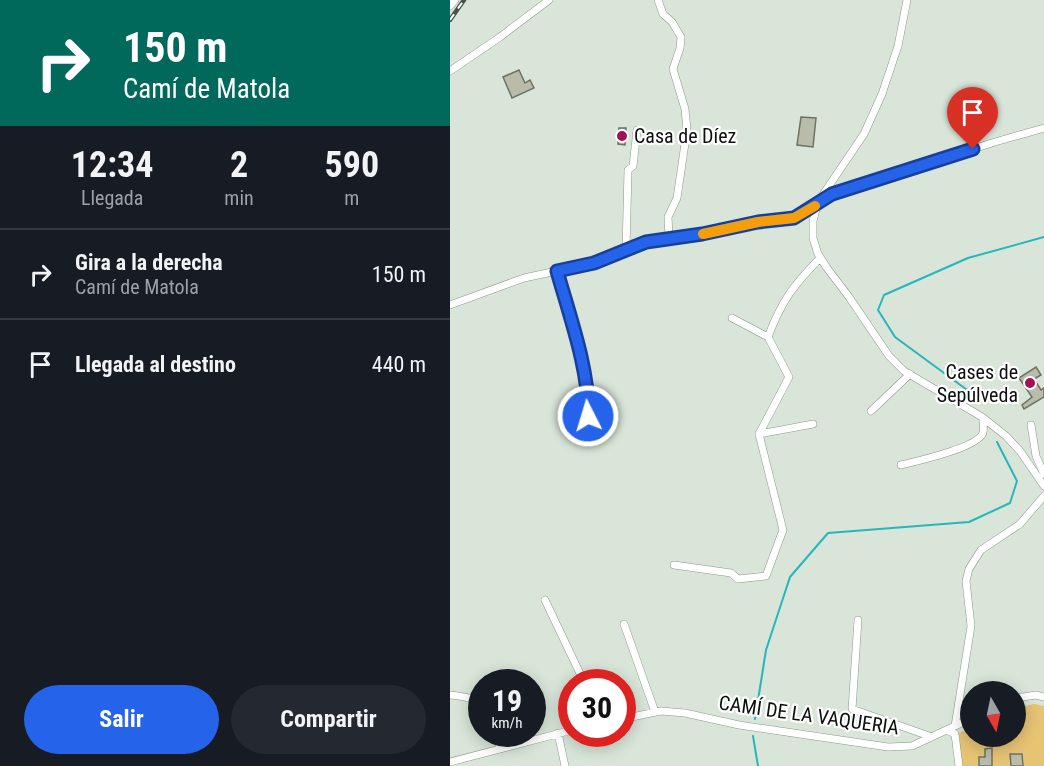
<!DOCTYPE html>
<html lang="es">
<meta charset="utf-8">
<style>
:root{--surface:#171b24;--page:#242831;--text:#f1f3f6;--muted:#9ea1a6;--line:#363941;--accent:#2563eb}
body{margin:0;font-family:"Roboto Condensed",sans-serif;background:var(--page);color:var(--text);height:100vh;display:flex;flex-direction:column;font-size:22px;white-space:nowrap}
*{box-sizing:border-box;margin:0}
p{font-size:20px;color:var(--muted)}
.icon{flex:none;width:33px;height:33px;fill:none;stroke:currentColor;stroke-width:2;stroke-linecap:round;stroke-linejoin:round}
.map{position:relative;flex:1;overflow:hidden}
.side{display:flex;flex-direction:column;background:var(--surface);width:450px}
.side>*{flex:none}
.top-card{background:#00695c;color:#fff;overflow:hidden}
.needle{width:39px;rotate:171deg}
.buttons{position:absolute;left:510px;top:681px;display:grid;gap:12px}
.buttons a{display:grid;place-items:center;width:66px;height:66px;border-radius:50%;background:var(--surface);box-shadow:0 3px 15px #0003;font-size:30px}
.speed{position:absolute;left:18px;top:669px;display:flex;gap:12px;font-size:30px;font-weight:700;text-align:center}
.speed>*{display:grid;place-content:center;width:78px;height:78px;border-radius:50%;background:var(--surface);box-shadow:0 3px 15px #0003;line-height:1}
.speed small{font-size:15px;font-weight:400}
.speed .limit{border:9px solid #d22;background:#fff;color:#111}
.pin{position:absolute;display:grid;place-items:center;width:51px;height:51px;color:#fff;margin:-62px -26px;border-radius:50% 50% 50% 0;rotate:-45deg;box-shadow:0 0 6px #0007}
.pin .icon{rotate:45deg}
.me{position:absolute;width:66px;margin:-33px;rotate:355deg;stroke-linejoin:round;filter:drop-shadow(0 0 4px #0008)}
.turn{display:flex;align-items:center;gap:21px;height:126px;padding:0 24px;font-size:27px}
.turn .icon{width:78px;height:78px;stroke-width:2.5}
.turn b{display:block;font-size:42px;line-height:51px}
.eta{display:flex;justify-content:space-evenly;align-items:center;height:102px;text-align:center}
.eta b{font-size:36px;font-weight:700;line-height:42px}
.action{display:flex;gap:12px;margin-top:auto;padding:12px 24px}
.action a{flex:1;height:69px;border-radius:36px;background:var(--accent);color:#fff;font-size:24px;font-weight:700;line-height:69px;text-align:center}
.action a+a{background:var(--page);color:var(--text)}
ul{padding:0;list-style:none}
li{display:flex;align-items:center;gap:18px;height:90px;padding:0 24px;border-top:2px solid var(--line)}
li div{flex:1}
li b{display:block;font-size:22px}
li em{font-style:normal}
main{display:flex;flex:1;min-height:0}
.map>svg:first-child{display:block}
.green{fill:#e7c374}
.lines{fill:none;stroke-linecap:round;stroke-linejoin:round}
.stream{stroke:#25b7bb;stroke-width:2}
.building{fill:#b9bbab;stroke:#6f7162;stroke-width:1.5}
.street-casing{stroke:#8c988b;stroke-width:8}
.street{stroke:#fff;stroke-width:7}
.rail-casing{stroke:#4b524b;stroke-width:4.5}
.rail{stroke:#fff;stroke-width:2;stroke-dasharray:7;stroke-linecap:butt}
.route-casing{stroke:#184099;stroke-width:15}
.route{stroke:#2563eb;stroke-width:10}
.slow{stroke:#f59e0b;stroke-width:10}
.poi-dot{fill:#a31154;stroke:#fff;stroke-width:2}
.labels{text-anchor:middle;stroke-width:4.5;stroke-linejoin:round;paint-order:stroke}
.poi-label{font-size:20px;fill:#0c100c;stroke:#fff;text-anchor:start}
.street-label{font-size:20px;fill:#0c100c;stroke:#fff}
</style>
<main>
<section class="side">
<div class="top-card">
<div class="turn"><svg class="icon" aria-label="right" viewBox="0 0 24 24"><path d="M7 20v-9h11M14 6l5 5-5 5"/></svg><div><b>150 m</b>Camí de Matola</div></div>
</div>
<div class="eta">
<div><b>12:34</b><p>Llegada</p></div>
<div><b>2</b><p>min</p></div>
<div><b>590</b><p>m</p></div>
</div>
<ul>
<li><svg class="icon" aria-label="right" viewBox="0 0 24 24"><path d="M7 20v-9h11M14 6l5 5-5 5"/></svg><div><b>Gira a la derecha</b><p>Camí de Matola</p></div><em>150 m</em></li>
<li><svg class="icon" aria-label="arrive" viewBox="0 0 24 24"><path d="M6 21V4h12l-3 4 3 4H6"/></svg><div><b>Llegada al destino</b></div><em>440 m</em></li>
</ul>
<div class="action"><a>Salir</a><a>Compartir</a></div>
</section>
<div class="map">
<svg width="594" height="766" viewBox="0 0 594 766">
<rect width="100%" height="100%" fill="#d9e5d8"/>
<!-- green -->
<path class="green" d="M584 704 594 706V766H512L509 733 520 728V736H566V708Z"/>
<g class="lines">
<!-- stream -->
<path class="stream" d="M524 395 445 337 428 310 434 295 518 258 594 237
M305 719 316 650 340 577 378 533 519 522 560 503 567 481 547 442
M303 736 308 766"/>
</g>
<!-- building -->
<path class="building" d="M69 70 75 83 80 80 84 88 62 98 53 77Z
M351 117 366 118 363 147 347 145Z
M169 128H176L175 145 168 144Z
M586 367 591 375 584 379 591 390 594 388V397L574 409 572 405 582 397 569 378Z
M542 748V766H529V757H535V749Z
M560 754H572L573 766H561Z"/>
<g class="lines">
<defs>
<path id="street" d="M208 0 213 14 222 22 231 37 230 48 223 69 235 109 237 130 227 198 218 217 219 237
M457 0 448 46 432 94 414 134 368 202 363 221V238L368 254 377 268 399 297 439 356 454 371 532 417 556 436 570 451 594 486
M0 6 5 0
M0 71 50 37 99 0
M176 250 178 170 183 166 187 130
M107 271C119 315 140 370 138 416
M0 305 74 278 144 263 196 242 252 234 308 222 344 218 382 194 545 142 594 128
M282 318 318 337
M421 411 460 374
M581 425 586 456 594 474
M309 434 363 424
M451 465C467 461 527 448 533 433 534 429 533 423 533 419
M224 565 281 573 288 579 316 576 333 530 309 434 339 377 318 337C332 300 343 286 370 258
M95 600 134 682
M408 620 402 709 482 737
M174 624 205 712
M0 695C14 697 24 696 32 709
M566 698 586 695 594 697
M172 719 211 711 235 713 289 725 438 747 462 746 520 719
M505 726 521 626 516 581 519 569 531 550 570 524 594 496
M497 730 505 734 509 766
M108 733 115 766
M44 734 51 748
M0 762 122 730"/>
</defs>
<!-- street casing -->
<use href="#street" class="street-casing"/>
<!-- street -->
<use href="#street" class="street"/>
<defs>
<path id="rail" d="M0 20 14 0"/>
</defs>
<!-- rail casing -->
<use href="#rail" class="rail-casing"/>
<!-- rail -->
<use href="#rail" class="rail"/>
</g>
<g class="lines">
<defs>
<path id="route" d="M138 416C140 372 119 314 107 271L144 263 196 242 252 234 308 222 344 218 382 194 523 149"/>
</defs>
<!-- route casing -->
<use href="#route" class="route-casing"/>
<!-- route -->
<use href="#route" class="route"/>
<!-- slow -->
<path class="slow" d="M253 234 308 222 344 218 365 206"/>
</g>
<!-- markers -->
<g class="poi-dot">
<circle cx="172" cy="136" r="6"/>
<circle cx="580" cy="383" r="6"/>
</g>
<g class="labels">
<!-- poi labels -->
<g class="poi-label">
<text x="184" y="143">Casa de Díez</text>
<text x="568" y="379" text-anchor="end">Cases de<tspan x="568" dy="23">Sepúlveda</tspan></text>
</g>
<!-- street labels -->
<g class="street-label">
<text transform="translate(359 715) rotate(8)" y="7">CAMÍ DE LA VAQUERIA</text>
</g>
</g>
</svg>
<div class="buttons">
<a><svg class="needle" viewBox="-14 -14 28 28"><path d="M0-13l5 13h-10z" fill="#e53935"/><path d="M0 13l5-13h-10z" fill="#9ea1a6"/></svg></a>
</div>
<div class="speed"><div>19<small>km/h</small></div><div class="limit">30</div></div>
<div class="pin" style="left:523px;top:149px;background:#d93025"><svg class="icon" aria-label="arrive" viewBox="0 0 24 24"><path d="M6 21V4h12l-3 4 3 4H6"/></svg></div>
<svg class="me" style="left:138px;top:416px" viewBox="-20 -20 40 40"><circle r="17" fill="#2563eb" stroke="#fff" stroke-width="3"/><path d="M0-11L8 9 0 5-8 9z" fill="#fff"/></svg>
</div>
</main>
